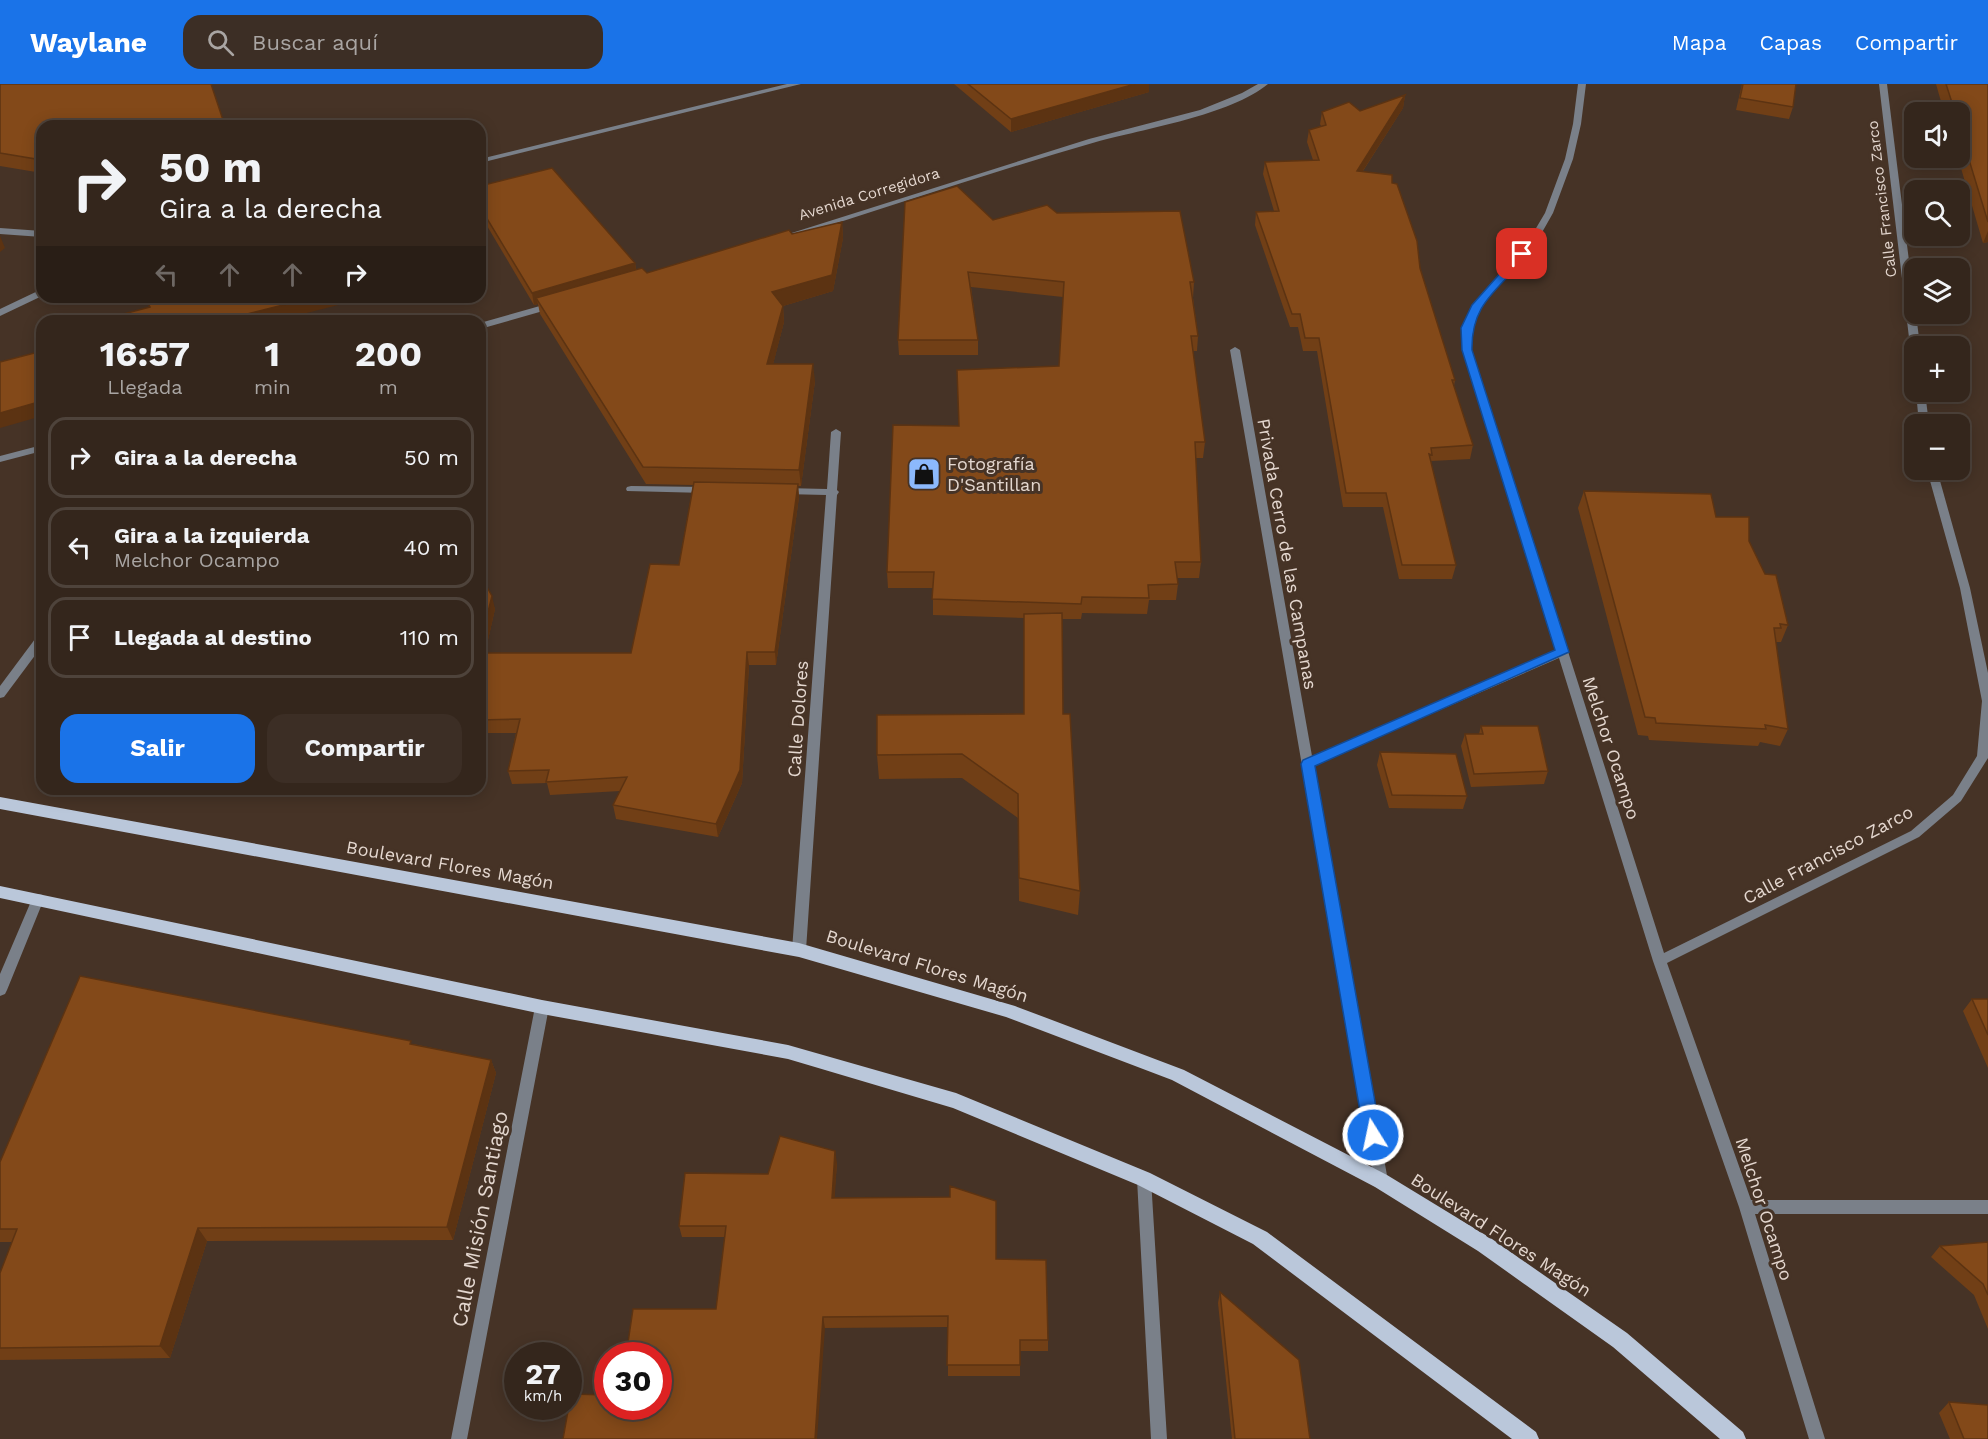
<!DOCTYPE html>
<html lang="es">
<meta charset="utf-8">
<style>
:root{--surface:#34261c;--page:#3c2e25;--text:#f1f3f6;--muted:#a9a5a3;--line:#4e433b;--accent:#1a73e8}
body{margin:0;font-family:"Work Sans",sans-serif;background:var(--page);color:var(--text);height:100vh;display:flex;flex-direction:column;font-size:22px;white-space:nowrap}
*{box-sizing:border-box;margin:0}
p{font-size:20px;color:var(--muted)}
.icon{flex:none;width:33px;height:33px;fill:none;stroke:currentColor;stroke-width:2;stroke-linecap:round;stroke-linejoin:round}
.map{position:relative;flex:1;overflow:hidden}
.details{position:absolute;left:36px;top:231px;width:450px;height:480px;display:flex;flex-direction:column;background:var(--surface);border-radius:18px;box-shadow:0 3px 15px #0003,0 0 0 2px var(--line)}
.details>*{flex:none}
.hud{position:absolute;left:36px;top:36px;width:450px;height:183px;border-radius:18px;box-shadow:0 3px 15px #0003,0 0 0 2px var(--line);background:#34261c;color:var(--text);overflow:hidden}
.buttons{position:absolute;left:1904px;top:18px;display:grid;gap:12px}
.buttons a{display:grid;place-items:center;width:66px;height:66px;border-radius:12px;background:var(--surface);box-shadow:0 3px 15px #0003,0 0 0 2px var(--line);font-size:30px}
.speed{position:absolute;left:504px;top:1258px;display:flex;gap:12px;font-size:30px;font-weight:700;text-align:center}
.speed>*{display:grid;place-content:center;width:78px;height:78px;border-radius:50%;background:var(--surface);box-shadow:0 3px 15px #0003,0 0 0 2px var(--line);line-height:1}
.speed small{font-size:15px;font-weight:400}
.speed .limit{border:9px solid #d22;background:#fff;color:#111}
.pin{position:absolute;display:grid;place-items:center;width:51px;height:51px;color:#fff;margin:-26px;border-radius:12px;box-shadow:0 3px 9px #0006}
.me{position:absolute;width:66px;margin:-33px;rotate:350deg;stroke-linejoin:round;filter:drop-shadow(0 0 4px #0008)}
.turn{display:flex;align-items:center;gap:21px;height:126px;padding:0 24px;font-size:27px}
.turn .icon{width:78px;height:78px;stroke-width:2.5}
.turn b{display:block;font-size:42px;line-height:51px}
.lanes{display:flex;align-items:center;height:57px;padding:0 24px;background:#0003;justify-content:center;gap:30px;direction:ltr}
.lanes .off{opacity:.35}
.eta{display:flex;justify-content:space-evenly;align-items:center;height:102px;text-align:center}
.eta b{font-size:36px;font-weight:700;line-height:42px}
.primary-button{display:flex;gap:12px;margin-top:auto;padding:12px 24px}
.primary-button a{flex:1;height:69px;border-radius:18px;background:var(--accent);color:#fff;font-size:24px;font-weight:700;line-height:69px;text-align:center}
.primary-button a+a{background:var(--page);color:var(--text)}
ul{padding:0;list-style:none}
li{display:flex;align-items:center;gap:18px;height:81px;margin:0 12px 9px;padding:0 12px;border:3px solid var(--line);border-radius:18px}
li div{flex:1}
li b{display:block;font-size:22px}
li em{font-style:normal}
header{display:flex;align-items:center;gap:36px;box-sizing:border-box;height:84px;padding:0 30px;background:var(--accent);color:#fff}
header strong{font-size:28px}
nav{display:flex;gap:33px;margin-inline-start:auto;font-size:21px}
.search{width:420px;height:54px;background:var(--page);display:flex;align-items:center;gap:15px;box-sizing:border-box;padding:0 21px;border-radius:18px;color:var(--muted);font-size:22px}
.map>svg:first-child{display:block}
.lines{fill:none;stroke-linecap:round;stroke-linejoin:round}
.lane{fill:#7a8089;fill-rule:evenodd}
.street{fill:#7a8089;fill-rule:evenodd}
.primary{fill:#bac7da;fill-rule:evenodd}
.wall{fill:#713f16}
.shaded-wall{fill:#5c3312}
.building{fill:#834919;stroke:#5c3312;stroke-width:1.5}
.route{fill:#1a73e8;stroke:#114b97;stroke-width:1.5}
.labels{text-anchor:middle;stroke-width:6;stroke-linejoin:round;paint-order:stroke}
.far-street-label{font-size:15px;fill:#e4d7cf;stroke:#463326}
.poi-label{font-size:18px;fill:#e4d7cf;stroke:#463326;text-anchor:start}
.street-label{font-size:18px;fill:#e4d7cf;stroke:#463326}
.near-street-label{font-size:21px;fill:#e4d7cf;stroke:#463326}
</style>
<header>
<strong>Waylane</strong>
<div class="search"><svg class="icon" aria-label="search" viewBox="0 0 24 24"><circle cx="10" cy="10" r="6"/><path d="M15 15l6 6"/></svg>Buscar aquí</div>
<nav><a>Mapa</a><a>Capas</a><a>Compartir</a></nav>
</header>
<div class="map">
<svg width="1988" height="1355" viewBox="0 0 1988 1355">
<rect width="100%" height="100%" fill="#463326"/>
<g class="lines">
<!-- lane -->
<path class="lane" d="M42 550V562L4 613 0 614V602L38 551Z"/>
<!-- street -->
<path class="street" d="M787 0H801L480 79V75Z
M1258 0H1268C1231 31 1143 45 1096 58 992 88 889 123 786 155L779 153 1089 55 1200 26 1242 9Z
M1578 0H1586L1581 40 1573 75 1553 129 1536 159 1481 222 1472 244V266L1664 869 1911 747 1953 711 1977 672 1982 617 1960 504 1927 386H1937L1970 504 1988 589V674L1961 717 1919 753 1667 879 1751 1116H1988V1130H1755L1825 1355H1809L1739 1123 1653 877 1559 574 1314 681 1388 1097 1386 1102 1381 1104 1376 1102 1374 1097 1230 266 1235 263 1240 266 1312 672 1556 566 1462 266V244L1472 221 1529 156 1545 129 1565 75 1573 40Z
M1879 0H1887L1914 217V230H1916L1920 262H1914V265L1910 262Z
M0 144 42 147V153L0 150Z
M42 205V212L0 232V225Z
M554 218 557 219V223L480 245V239Z
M1916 308H1925L1929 340H1919Z
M836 345 841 348 837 406 839 408 837 411 806 866 804 870 799 871 794 870 792 866 826 411 784 410 779 407 784 404 827 405 831 348Z
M42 361V367L0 378V372Z
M631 402 706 403 711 406 706 409 627 407 626 405 627 403Z
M38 810 43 811 44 815 7 906 5 910 0 912V890L32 815 33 811Z
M542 917 547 919 549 923 467 1355H451L535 923 537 919Z
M1144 1088 1149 1090 1151 1095 1167 1355H1151L1137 1095 1139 1090Z"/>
<!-- primary -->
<path class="primary" d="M0 713 799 859 1015 922 1184 986 1387 1091 1492 1155 1627 1249 1743 1348 1746 1355H1720L1613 1263 1478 1167 1375 1103 1172 996 1006 933 799 873 0 725Z
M0 802 542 916 788 961 956 1009 1150 1089 1267 1148 1536 1348 1539 1355H1512L1253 1160 1138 1101 953 1024 788 975 542 930 0 814Z"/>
</g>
<!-- wall -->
<path class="wall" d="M0 0 42 42V89L0 82Z
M954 0H1149V8L1011 48Z
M1742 0H1796L1793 23 1789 35 1736 26Z
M1936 0H1988V158L1983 159 1958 74H1959V28H1944Z
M1405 11 1403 24 1363 87 1392 99 1420 184 1455 296 1454 302 1473 361 1470 375 1431 377 1456 481 1452 495H1399L1383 423H1343L1317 267H1303L1298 243H1290L1255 141 1256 128 1274 127 1263 90 1265 78 1313 76 1307 58 1309 46 1321 42 1320 40 1322 28 1360 27Z
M480 102 635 179 636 185 647 189 792 150 842 138 843 154 833 207 783 222 784 238 773 280 815 297 801 402H798L799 413 776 581H749L742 699 718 753 616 735 613 721 620 707 550 711 547 699 512 700 508 687 516 649H480V491L495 525 485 569H631L679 481 693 401 646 400 540 230 538 220 534 221 480 130Z
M1057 129 1194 198 1193 214 1198 252 1197 267H1193L1205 358 1203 374H1196L1201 478 1199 494H1177L1178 500 1176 516H1149L1147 530 1082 529 1081 535H1062L1063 630 1080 807 1078 831 1019 817 1018 734 962 694 879 695 877 671 1024 630V534L933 531V504H888L887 488 1059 282 1063 213 971 203 978 256V271H899L898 256 993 136Z
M1584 407 1716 433 1749 457 1788 541 1781 558H1776L1788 645 1780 662 1760 658 1758 662 1649 656 1648 652 1638 651 1578 424Z
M42 610V633L35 621Z
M1481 642 1548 687 1544 700 1471 703 1461 662 1465 650H1479Z
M1380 668 1467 712 1463 725 1389 724 1377 681Z
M1972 915H1988V984L1963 927Z
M413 960 491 976 496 989 453 1156 207 1157 170 1274 0 1276V1189L12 1158H0V1078Z
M837 1079 834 1114 996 1175 1048 1256V1267H1020V1292H948V1243L825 1244 608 1323 716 1225 725 1153H682L679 1142 768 1090Z
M1988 1158V1245L1974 1211 1931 1173 1940 1162Z
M1220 1208 1310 1355H1232L1218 1219Z
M1949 1318 1988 1355H1950L1939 1329Z"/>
<!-- shaded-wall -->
<path class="shaded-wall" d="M211 0 225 42H207Z
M1135 0H1149V8L1011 48V35Z
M1405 11 1403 24 1355 99 1357 87Z
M842 138 843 154 833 207 773 225 772 208Z
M1988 147V158L1983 159Z
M0 152 5 164 0 168Z
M635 179 637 192 536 214 538 220 534 221 532 209Z
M315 213H370L275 237H219Z
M783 222 784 238 769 296 767 280Z
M813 280 815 297 801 402 799 386Z
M42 317V332L0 344V329Z
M798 400 799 413 776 581 775 568Z
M492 512 495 525 482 583 480 578V560Z
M747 568 749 581 742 699 718 753 716 740Z
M491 976 496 989 453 1156 447 1143Z
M835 1067 837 1079 834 1125 832 1114Z
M198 1144 207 1157 170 1274 160 1262Z
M823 1233 825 1244 817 1355H815Z"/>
<!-- building -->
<path class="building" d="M0 0H211L224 39 207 42H42V76L0 69Z
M968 0H1135L1011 35Z
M1743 0H1796L1793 23 1740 14Z
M1946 0H1988V138L1959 43V28H1955Z
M1405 11 1357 87 1392 91V99L1397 100 1417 157 1420 184 1455 296H1452L1473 361 1431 364 1432 371 1429 370 1456 481H1402L1386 409H1346L1319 254H1305L1300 230H1292L1256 128 1279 127 1265 78 1319 76 1309 46 1326 41 1322 28 1349 18 1360 27Z
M552 84 635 179 532 209 480 123V102Z
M957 102 993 136 1047 121 1057 129 1180 127 1194 198H1190L1198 252H1191L1205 358H1195L1201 478H1175L1178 500 1148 501 1149 514 1082 513 1081 520 932 515 934 488H887L893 341 959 342 957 286 1059 282 1064 198 968 188 978 256H898L905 118Z
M842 138 832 191 772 208 783 222 767 280H813L799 386 643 383 536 214 642 184 647 189 789 146 792 150Z
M145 213H315L219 237H97L150 223Z
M42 267V317L0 329V278Z
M694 398 798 400 775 568H747L740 686 716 740 613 721 627 693 546 698 549 686 508 687 520 635 480 636V569H631L650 480 679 481Z
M1584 407 1711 410 1716 433H1749V457L1765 490 1776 491 1788 541 1780 540 1781 544H1774L1788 645 1765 641 1766 645 1656 639 1655 634 1645 633Z
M480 491 492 512 480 560Z
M1062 529 1063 630H1070L1080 807 1019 794 1018 710 962 670 877 671V631L1024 630V530Z
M42 610V622L35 621Z
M1481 642H1538L1548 687 1474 690 1465 650H1483Z
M1380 668 1456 670 1467 712 1392 711Z
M80 892 411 957 410 960 491 976 447 1143 198 1144 160 1262 0 1264V1189L17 1145H0V1078Z
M1972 915H1988V951Z
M780 1052 835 1067 832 1114 950 1113V1102L996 1117V1175L1046 1176 1048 1256H1020V1281H947L948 1232 823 1233 815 1355H563L571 1310 608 1311V1323H658V1272H626L633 1225H716L726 1142H679L685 1089 768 1090Z
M1988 1158V1211L1983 1200 1940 1162Z
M1220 1208 1299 1276 1310 1355H1235Z
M1949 1318 1988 1321V1355H1964Z"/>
<!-- route -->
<path class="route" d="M1519 168 1528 170C1500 206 1471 217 1472 266L1569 568 1315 682 1381 1051 1378 1056H1367L1364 1051 1301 680 1303 676 1555 566 1462 266 1461 244 1472 221Z"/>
<!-- icons -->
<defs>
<symbol id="shop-square" viewBox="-11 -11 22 22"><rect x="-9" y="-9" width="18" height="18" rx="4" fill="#8cb9fc" stroke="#463326"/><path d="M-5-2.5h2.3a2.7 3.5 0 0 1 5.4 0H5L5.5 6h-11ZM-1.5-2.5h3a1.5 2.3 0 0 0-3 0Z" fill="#111"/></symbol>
</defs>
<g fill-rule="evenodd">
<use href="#shop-square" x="905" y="371" width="38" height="38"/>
</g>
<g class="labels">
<!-- far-street labels -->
<g class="far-street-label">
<text transform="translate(869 110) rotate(-17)" y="5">Avenida Corregidora</text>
<text transform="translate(1882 115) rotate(-97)" y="5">Calle Francisco Zarco</text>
</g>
<!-- poi labels -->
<g class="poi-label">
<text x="947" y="386">Fotografía<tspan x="947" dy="21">D'Santillan</tspan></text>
</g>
<!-- street labels -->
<g class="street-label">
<text transform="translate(1287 470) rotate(80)" y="6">Privada Cerro de las Campanas</text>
<text transform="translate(798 635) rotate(-86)" y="6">Calle Dolores</text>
<text transform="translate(1611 664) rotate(72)" y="6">Melchor Ocampo</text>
<text transform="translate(1828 771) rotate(-28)" y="6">Calle Francisco Zarco</text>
<text transform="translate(450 781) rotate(10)" y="6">Boulevard Flores Magón</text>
<text transform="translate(927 882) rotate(17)" y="6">Boulevard Flores Magón</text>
<text transform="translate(1764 1125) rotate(72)" y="6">Melchor Ocampo</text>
<text transform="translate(1501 1151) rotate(33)" y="6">Boulevard Flores Magón</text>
</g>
<!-- near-street labels -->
<g class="near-street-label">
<text transform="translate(480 1135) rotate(-79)" y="7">Calle Misión Santiago</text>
</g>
</g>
</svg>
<div class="buttons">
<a><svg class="icon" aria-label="sound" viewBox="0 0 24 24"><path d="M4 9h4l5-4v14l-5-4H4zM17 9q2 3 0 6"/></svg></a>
<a><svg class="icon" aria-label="search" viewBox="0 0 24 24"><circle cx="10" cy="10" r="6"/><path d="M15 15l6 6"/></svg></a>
<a><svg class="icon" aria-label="layers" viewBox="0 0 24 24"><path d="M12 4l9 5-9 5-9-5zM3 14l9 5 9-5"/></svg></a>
<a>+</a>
<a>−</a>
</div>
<div class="speed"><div>27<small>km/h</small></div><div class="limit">30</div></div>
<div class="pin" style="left:1522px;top:170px;background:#d93025"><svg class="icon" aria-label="arrive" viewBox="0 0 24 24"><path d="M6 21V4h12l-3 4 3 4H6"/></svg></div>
<svg class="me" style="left:1373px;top:1051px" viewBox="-20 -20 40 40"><circle r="17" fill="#1a73e8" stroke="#fff" stroke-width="3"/><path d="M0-11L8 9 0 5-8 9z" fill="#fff"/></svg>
<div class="hud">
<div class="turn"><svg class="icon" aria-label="right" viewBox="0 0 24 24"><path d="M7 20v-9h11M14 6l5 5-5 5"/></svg><div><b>50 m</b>Gira a la derecha</div></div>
<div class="lanes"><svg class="icon off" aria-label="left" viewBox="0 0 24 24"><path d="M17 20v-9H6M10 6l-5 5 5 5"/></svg><svg class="icon off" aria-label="ahead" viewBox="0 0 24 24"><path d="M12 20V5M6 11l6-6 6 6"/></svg><svg class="icon off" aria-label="ahead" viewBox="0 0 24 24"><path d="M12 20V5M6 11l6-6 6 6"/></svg><svg class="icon" aria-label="right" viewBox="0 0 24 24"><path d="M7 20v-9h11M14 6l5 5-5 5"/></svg></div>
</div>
<section class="details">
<div class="eta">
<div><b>16:57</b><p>Llegada</p></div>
<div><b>1</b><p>min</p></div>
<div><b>200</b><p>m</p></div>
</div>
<ul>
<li><svg class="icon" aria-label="right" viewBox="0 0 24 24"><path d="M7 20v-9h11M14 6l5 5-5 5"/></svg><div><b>Gira a la derecha</b></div><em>50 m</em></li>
<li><svg class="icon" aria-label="left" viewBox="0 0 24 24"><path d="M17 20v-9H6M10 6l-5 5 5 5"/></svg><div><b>Gira a la izquierda</b><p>Melchor Ocampo</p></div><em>40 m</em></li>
<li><svg class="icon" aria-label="arrive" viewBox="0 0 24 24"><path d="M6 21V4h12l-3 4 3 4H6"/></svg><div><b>Llegada al destino</b></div><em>110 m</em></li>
</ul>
<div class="primary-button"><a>Salir</a><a>Compartir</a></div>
</section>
</div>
